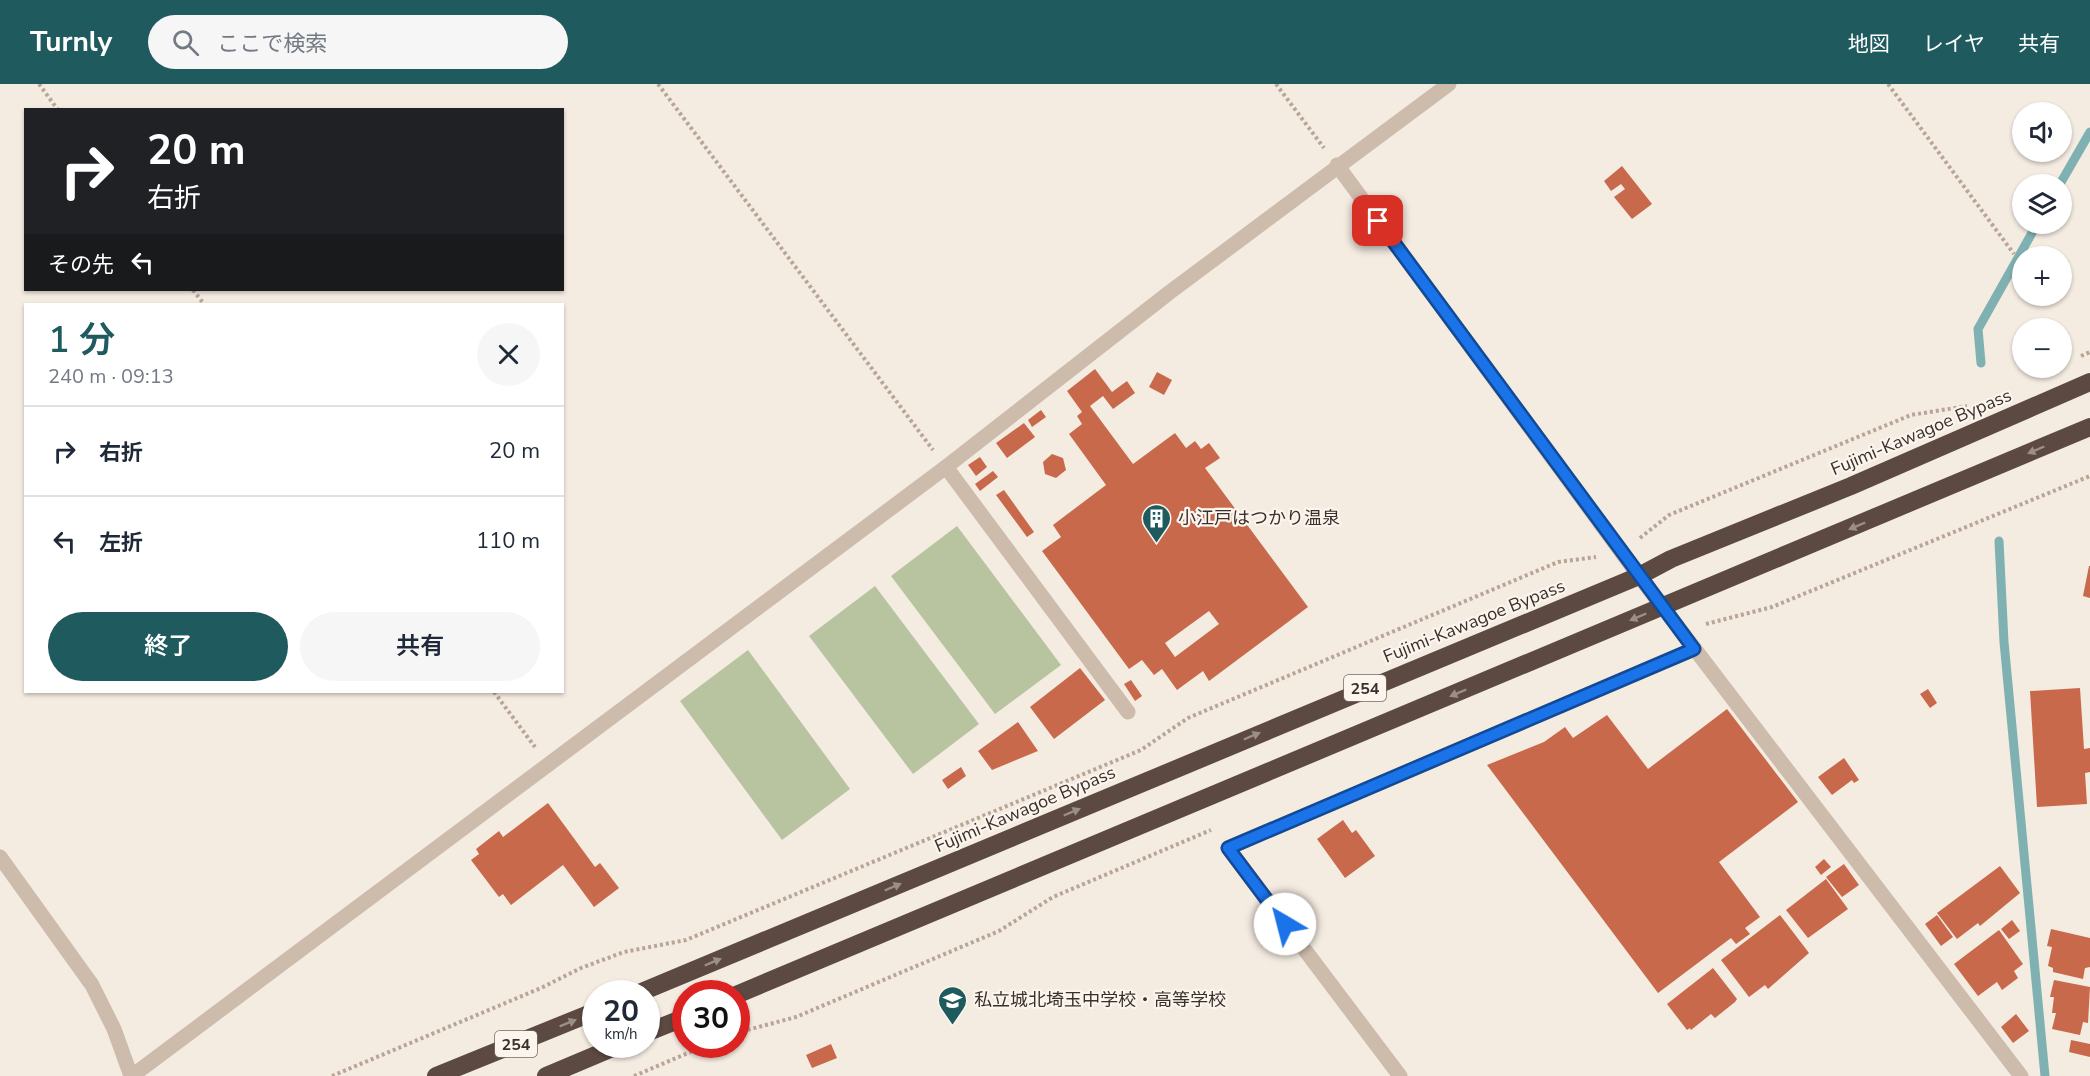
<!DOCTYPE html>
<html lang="ja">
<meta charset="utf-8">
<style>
:root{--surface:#fff;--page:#f6f6f7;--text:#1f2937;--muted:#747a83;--line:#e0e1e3;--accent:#1f5a5e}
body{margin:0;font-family:"Nunito Sans","Noto Sans JP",sans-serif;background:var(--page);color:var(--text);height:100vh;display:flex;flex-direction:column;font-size:22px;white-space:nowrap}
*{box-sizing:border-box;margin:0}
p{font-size:20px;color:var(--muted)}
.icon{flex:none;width:33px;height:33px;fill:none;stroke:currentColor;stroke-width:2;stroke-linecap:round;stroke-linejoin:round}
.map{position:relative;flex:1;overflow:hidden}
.details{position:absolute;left:24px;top:219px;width:540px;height:390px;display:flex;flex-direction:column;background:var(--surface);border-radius:0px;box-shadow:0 2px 4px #0004}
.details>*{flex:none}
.hud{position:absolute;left:24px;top:24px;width:540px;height:183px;border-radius:0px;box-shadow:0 2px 4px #0004;background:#202124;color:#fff;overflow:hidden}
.controls{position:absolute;left:2012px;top:18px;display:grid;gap:12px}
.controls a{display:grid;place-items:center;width:60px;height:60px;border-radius:50%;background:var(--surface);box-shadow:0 2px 4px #0004;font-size:30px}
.speed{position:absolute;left:582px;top:896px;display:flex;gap:12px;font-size:30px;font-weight:700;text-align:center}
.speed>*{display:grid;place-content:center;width:78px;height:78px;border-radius:50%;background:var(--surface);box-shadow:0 2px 4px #0004;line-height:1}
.speed small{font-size:15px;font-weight:400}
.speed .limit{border:9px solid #d22;background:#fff;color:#111}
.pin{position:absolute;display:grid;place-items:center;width:51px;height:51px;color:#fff;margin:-26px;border-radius:12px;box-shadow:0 3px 9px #0006}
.me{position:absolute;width:66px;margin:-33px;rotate:323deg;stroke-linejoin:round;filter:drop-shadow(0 0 4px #0008)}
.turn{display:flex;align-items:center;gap:21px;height:126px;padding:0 24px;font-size:27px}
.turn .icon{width:78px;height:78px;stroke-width:2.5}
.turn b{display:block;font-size:42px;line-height:51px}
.then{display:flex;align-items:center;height:57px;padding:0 24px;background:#0003;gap:12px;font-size:22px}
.round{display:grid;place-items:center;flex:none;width:63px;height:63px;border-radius:32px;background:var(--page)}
.head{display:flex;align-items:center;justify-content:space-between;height:102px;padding:0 24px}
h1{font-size:36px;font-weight:600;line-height:45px;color:var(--accent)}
.action{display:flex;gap:12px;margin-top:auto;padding:12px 24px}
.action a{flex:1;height:69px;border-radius:36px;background:var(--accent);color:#fff;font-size:24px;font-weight:600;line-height:69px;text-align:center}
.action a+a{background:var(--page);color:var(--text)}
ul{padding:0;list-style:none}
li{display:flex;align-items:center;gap:18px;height:90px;padding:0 24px;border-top:2px solid var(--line)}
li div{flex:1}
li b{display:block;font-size:22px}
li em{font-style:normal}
header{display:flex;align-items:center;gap:36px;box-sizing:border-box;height:84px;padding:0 30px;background:var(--accent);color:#fff}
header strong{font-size:28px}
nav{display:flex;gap:33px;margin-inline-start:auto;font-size:21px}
.search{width:420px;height:54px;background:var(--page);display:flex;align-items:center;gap:15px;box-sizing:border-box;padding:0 21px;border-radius:33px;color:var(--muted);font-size:22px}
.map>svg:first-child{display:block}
.green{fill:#b8c4a0}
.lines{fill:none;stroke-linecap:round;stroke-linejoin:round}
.stream{stroke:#7fb0b2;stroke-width:9}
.building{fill:#c8694b;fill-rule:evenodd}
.path{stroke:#b9a596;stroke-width:4;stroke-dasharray:3 3;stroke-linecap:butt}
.minor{stroke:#cdbbac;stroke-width:15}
.highway{stroke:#5c4a42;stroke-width:18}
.oneway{fill:#9c8e87}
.route-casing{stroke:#114b97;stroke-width:15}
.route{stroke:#1a73e8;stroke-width:10}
.labels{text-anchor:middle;stroke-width:4.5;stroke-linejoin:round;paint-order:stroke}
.shield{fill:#fbf5ee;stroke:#756b66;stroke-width:1.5}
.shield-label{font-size:16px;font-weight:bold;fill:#3b302b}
.street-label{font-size:18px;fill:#3b302b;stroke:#fbf5ee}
.poi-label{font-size:18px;fill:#3b302b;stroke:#fbf5ee;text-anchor:start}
</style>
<header>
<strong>Turnly</strong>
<div class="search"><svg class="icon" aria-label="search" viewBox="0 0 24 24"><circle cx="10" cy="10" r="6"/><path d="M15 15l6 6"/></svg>ここで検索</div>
<nav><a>地図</a><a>レイヤ</a><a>共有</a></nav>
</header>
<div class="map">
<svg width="2090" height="992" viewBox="0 0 2090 992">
<rect width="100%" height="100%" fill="#f4ebe1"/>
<!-- green -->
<path class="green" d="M957 442 1061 581 995 630 891 492Z
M875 502 979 640 913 690 809 552Z
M748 566 850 705 782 756 680 617Z"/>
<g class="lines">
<!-- stream -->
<path class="stream" d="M2060 100 2090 48
M1981 279 1978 245 2037 140
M1999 457 2004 558 2045 992"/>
</g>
<!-- building -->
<path class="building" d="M1622 82 1652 120 1632 135 1614 113 1625 105 1621 100 1611 107 1604 97Z
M1095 285 1112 308 1127 297 1135 309 1113 325 1103 312 1090 322 1133 380 1175 349 1186 364 1195 357 1201 365 1209 359 1220 374 1205 384 1308 523 1209 597 1203 587 1177 606 1162 585 1154 591 1142 576 1129 585 1042 467 1061 453 1053 441 1106 401 1069 350 1082 340 1077 332 1082 328 1067 307ZM1209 527 1219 540 1175 573 1165 559Z
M1157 288 1172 296 1164 311 1149 303Z
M1041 326 1046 333 1032 343 1028 336Z
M1024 339 1035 353 1007 374 996 359Z
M1052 370 1063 374 1066 386 1056 394 1045 390 1043 378Z
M980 373 987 383 976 392 968 381Z
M993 387 998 393 980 407 975 400Z
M1004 406 1034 448 1027 453 996 411Z
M2089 482H2090V514L2083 512Z
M1080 584 1105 616 1054 655 1030 623Z
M1131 596 1142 612 1135 617 1124 600Z
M2080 604 2084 665 2090 664V688L2085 689 2087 720 2037 723 2030 607Z
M1928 605 1937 619 1930 624 1920 610Z
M1727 625 1798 718 1719 778 1760 833 1745 844 1750 850 1736 860 1731 854 1658 909 1487 681 1544 658 1565 643 1573 654 1607 631 1648 685Z
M1018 638 1038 667 992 686 978 667Z
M1844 674 1859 696 1854 699 1852 696 1832 711 1818 693Z
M961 683 966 692 948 705 942 696Z
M548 719 595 783 600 779 619 804 594 823 563 781 511 821 503 810 499 813 471 776 479 770 476 765 499 747 503 753Z
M1343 736 1352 749 1356 746 1375 772 1345 794 1317 755Z
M1824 775 1831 783 1821 791 1815 783Z
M1844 780 1859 801 1842 813 1826 793Z
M2000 782 2020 809 1980 842 1978 839 1957 855 1937 829Z
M1826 795 1848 825 1808 854 1786 826Z
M1780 831 1809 869 1768 905 1765 901 1749 913 1721 876Z
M1937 831 1953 853 1941 862 1925 840Z
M2012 836 2020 847 2009 855 2001 845Z
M2051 845 2090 854V883L2085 884 2083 895 2053 888V884L2048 882 2052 863 2047 862Z
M1999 846 2023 880 2014 887 2018 894 2002 906 1997 898 1978 912 1954 880Z
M1713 884 1737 915 1735 918 1715 934 1711 930 1691 946 1690 944 1687 946 1667 920Z
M2054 896 2090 903 2088 939 2083 938 2080 951 2052 945 2056 929H2052L2054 913H2050Z
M2016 930 2029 947 2013 959 2001 943Z
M2071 956 2090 960V973L2069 968Z
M831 960 837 974 812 984 806 971Z"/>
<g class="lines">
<!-- path -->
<path class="path" d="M39 0 58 26
M658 0 933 366
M1276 0 1324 64
M1888 0 2014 170
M193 206 204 220
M2081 272 2090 268
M1640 454 1669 431 1911 331 1967 322
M1706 540 1772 523 2090 392
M494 608 535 663
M736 949 796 933 999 847 1053 813 1211 746
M332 992 541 904 581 884 624 868 686 856 1141 666 1188 634 1558 478 1596 473
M634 992 709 960"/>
<!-- minor -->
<path class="minor" d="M1337 81 1639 492 2021 992
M946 383 1128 628
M0 773 92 901 114 945 131 992
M132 992 946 383 1170 208 1449 0
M1400 992 1228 764 1694 565"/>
<!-- highway -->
<path class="highway" d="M639 909 1639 492 1671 475 1851 402 2090 298
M736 911 2090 343
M646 949 686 933
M436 992 596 927
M546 992 622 960"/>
</g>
<!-- one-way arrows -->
<defs><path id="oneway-solid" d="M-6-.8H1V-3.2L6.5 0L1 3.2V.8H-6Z" transform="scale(1.5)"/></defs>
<g class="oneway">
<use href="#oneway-solid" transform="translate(2036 366) rotate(157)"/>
<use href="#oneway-solid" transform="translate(1857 442) rotate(157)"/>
<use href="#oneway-solid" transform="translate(1638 533) rotate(157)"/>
<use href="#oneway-solid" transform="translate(1458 609) rotate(157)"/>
<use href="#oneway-solid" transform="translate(1252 652) rotate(-23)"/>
<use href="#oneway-solid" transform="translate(1072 728) rotate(-23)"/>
<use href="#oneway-solid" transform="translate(893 803) rotate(-23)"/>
<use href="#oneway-solid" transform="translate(713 878) rotate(-23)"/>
<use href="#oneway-solid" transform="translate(568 939) rotate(-22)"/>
</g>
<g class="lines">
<defs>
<path id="route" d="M1285 840 1228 764 1694 565 1378 137"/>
</defs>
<!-- route casing -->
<use href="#route" class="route-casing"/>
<!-- route -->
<use href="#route" class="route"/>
</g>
<!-- icons -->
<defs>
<symbol id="building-pin" viewBox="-11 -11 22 30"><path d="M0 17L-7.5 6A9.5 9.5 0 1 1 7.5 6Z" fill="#1f5a5e" stroke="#fbf5ee"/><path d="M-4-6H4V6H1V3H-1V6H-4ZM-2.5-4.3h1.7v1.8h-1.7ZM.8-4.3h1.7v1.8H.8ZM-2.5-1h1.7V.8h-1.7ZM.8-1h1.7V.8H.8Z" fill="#fff"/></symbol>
<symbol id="school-pin" viewBox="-11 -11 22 30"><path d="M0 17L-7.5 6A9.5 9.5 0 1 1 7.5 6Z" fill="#1f5a5e" stroke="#fbf5ee"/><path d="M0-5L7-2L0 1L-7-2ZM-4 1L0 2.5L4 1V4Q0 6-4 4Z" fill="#fff"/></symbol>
</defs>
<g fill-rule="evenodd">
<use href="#building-pin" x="1140" y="418" width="33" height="45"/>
<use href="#school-pin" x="936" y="900" width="33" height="45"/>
</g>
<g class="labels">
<!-- shield labels -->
<g class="shield">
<rect x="1344" y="591" width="42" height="26" rx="4.5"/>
<rect x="495" y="947" width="42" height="26" rx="4.5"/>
</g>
<g class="shield-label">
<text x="1365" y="610">254</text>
<text x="516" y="966">254</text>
</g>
<!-- street labels -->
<g class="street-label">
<text transform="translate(1921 348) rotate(-23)" y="6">Fujimi-Kawagoe Bypass</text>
<text transform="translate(1474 537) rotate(-22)" y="6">Fujimi-Kawagoe Bypass</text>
<text transform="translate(1025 725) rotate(-23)" y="6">Fujimi-Kawagoe Bypass</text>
</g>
<!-- poi labels -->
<g class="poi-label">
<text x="1178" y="440">小江戸はつかり温泉</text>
<text x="974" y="922">私立城北埼玉中学校・高等学校</text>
</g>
</g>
</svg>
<div class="controls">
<a><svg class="icon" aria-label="sound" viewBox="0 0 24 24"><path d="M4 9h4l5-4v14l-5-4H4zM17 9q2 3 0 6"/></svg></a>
<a><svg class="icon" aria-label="layers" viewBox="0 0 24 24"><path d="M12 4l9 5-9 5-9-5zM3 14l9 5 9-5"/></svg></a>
<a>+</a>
<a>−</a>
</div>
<div class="speed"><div>20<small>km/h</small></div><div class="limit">30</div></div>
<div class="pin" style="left:1378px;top:137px;background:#d93025"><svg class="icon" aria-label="arrive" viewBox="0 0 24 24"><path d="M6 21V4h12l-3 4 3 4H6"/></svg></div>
<svg class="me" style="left:1285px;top:840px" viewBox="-20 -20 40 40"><circle r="19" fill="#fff"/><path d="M0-13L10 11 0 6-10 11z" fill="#1a73e8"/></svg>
<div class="hud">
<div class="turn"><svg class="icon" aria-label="right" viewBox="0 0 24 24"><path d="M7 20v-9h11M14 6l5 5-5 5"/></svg><div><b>20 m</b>右折</div></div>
<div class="then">その先<svg class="icon" aria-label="left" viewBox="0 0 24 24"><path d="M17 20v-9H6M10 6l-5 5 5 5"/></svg></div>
</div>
<section class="details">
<div class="head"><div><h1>1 分</h1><p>240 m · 09:13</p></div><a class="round"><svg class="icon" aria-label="close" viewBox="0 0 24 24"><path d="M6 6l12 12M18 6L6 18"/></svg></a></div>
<ul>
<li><svg class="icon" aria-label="right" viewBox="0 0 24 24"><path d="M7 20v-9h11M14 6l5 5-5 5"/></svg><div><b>右折</b></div><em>20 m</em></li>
<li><svg class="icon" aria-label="left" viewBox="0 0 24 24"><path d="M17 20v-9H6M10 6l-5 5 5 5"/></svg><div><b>左折</b></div><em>110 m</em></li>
</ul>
<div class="action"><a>終了</a><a>共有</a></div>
</section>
</div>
